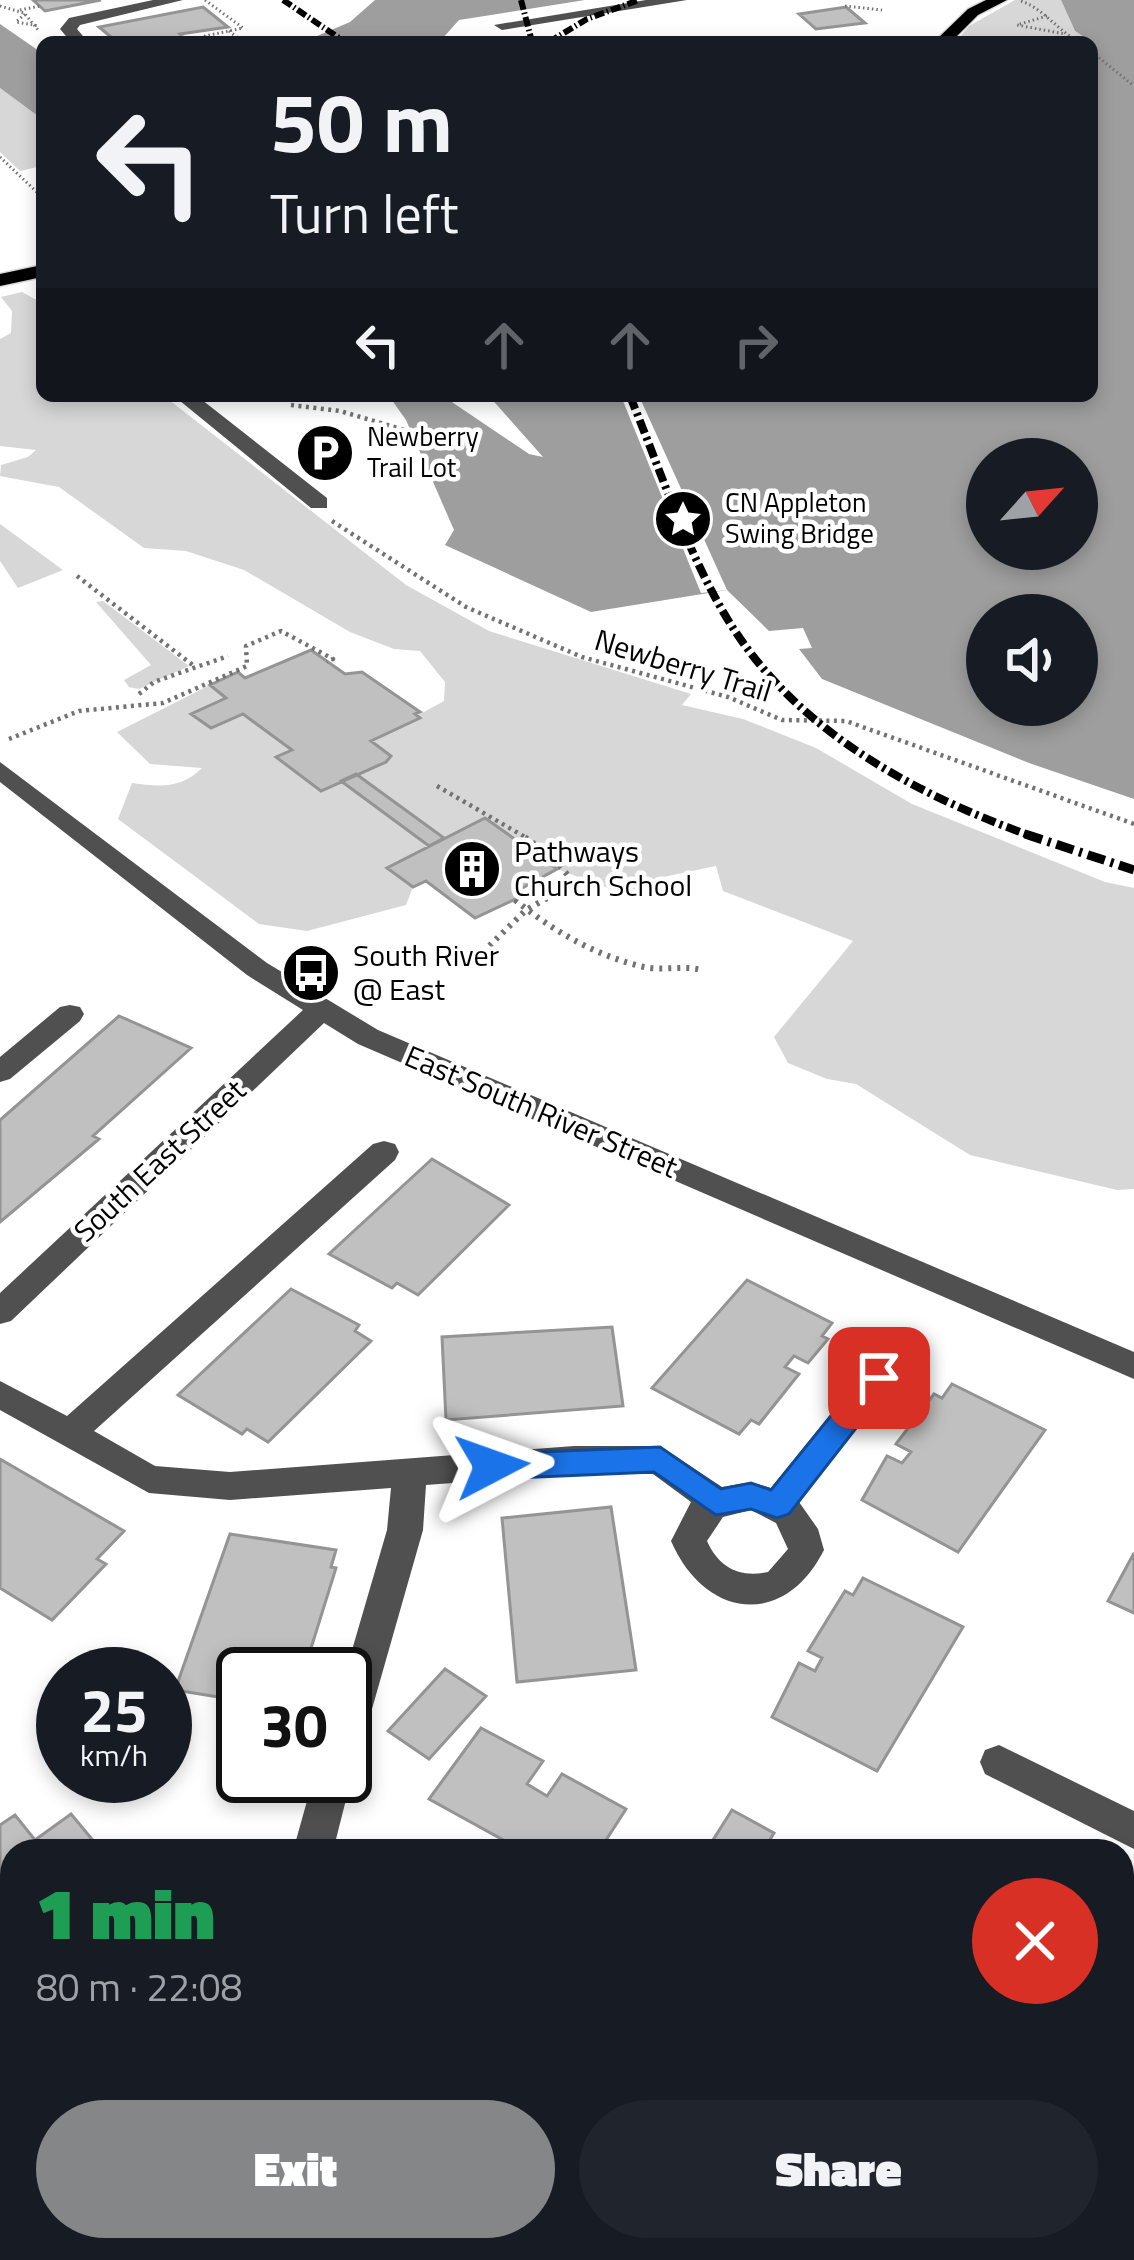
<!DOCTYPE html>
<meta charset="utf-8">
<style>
:root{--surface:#171b24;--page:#20242c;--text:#f1f3f6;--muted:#9ea1a6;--accent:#858687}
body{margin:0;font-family:"Titillium Web",sans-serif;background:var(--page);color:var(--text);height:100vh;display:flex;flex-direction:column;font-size:45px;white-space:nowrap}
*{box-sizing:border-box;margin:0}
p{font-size:39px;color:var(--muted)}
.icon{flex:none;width:66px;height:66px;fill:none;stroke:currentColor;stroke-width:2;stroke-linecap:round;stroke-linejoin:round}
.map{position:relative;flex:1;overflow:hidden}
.drawer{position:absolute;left:0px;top:1839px;width:1134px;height:423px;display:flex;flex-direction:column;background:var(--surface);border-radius:36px 36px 0 0;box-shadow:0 6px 18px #0003}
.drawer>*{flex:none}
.banner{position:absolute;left:36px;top:36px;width:1062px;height:366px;border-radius:18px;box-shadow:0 6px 18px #0003;background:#171b24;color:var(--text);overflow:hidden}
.needle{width:78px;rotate:63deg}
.fabs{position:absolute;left:966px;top:438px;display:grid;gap:24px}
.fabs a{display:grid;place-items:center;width:132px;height:132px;border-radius:50%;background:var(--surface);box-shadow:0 6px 18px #0003;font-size:60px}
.speed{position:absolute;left:36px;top:1647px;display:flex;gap:24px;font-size:60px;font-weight:700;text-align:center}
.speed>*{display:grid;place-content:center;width:156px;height:156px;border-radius:50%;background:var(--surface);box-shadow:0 6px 18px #0003;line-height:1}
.speed small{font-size:30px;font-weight:400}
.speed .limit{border:6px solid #111;border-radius:18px;background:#fff;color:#111}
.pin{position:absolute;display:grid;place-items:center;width:102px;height:102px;color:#fff;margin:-51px;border-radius:24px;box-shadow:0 6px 18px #0006}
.me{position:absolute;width:132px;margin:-66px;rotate:86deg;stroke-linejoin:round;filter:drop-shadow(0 0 9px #0008)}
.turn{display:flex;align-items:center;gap:42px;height:252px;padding:0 36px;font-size:54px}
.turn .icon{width:156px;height:156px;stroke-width:2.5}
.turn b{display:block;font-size:84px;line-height:102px}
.lanes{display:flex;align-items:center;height:114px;padding:0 36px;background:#0003;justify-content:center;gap:60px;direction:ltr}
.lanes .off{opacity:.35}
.round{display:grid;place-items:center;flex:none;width:126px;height:126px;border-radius:63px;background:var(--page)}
.overview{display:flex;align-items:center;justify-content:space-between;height:204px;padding:0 36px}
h1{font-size:72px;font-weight:800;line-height:90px;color:#1e9e55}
.action{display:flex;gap:24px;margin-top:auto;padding:24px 36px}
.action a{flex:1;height:138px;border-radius:72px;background:var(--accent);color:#fff;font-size:48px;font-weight:800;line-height:138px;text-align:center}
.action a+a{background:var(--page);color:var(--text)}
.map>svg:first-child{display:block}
.green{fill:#d7d7d7}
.water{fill:#9e9e9e;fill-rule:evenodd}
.pier{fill:#fff}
.building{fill:#c0c0c0;stroke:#949494;stroke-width:3}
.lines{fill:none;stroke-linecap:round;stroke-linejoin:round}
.major-casing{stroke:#dbdbdb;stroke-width:3}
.path-far2{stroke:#727272;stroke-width:3;stroke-dasharray:1.5 3;stroke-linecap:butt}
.path-far1{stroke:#727272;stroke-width:4.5;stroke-dasharray:3 4.5;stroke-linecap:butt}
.path{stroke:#727272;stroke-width:6;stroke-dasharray:3 6;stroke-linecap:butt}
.minor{fill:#505050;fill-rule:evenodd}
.major{fill:#000;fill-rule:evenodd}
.rail-far2{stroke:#000;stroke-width:6;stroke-dasharray:10 3 1.5 3;stroke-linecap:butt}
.rail-far1{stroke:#000;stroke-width:8;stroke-dasharray:14 4.5 3 4.5;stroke-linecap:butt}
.rail{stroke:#000;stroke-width:9;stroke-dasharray:18 6 3 6;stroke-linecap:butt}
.route{fill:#1a73e8;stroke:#114b97;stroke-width:3}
.labels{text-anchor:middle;stroke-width:9;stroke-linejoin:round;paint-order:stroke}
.far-poi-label{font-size:27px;fill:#000;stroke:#fff;text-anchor:start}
.street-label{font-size:30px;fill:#000;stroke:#fff}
.poi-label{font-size:30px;fill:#000;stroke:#fff;text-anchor:start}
</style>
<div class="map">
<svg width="1134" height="2260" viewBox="0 0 1134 2260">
<rect width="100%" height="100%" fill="#fff"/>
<!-- green -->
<path class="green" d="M1015 0H1061L1075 31 1093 41 956 42 969 26Z
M0 88 42 119V166L20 171 0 152Z
M22 292 42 303V396H164L406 585 489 631 691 694 682 705 743 719 816 748 912 804 1105 882 1134 888V1189L1117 1190 970 1155 856 1084 827 1079 788 1063 774 1037 853 941 723 891 716 866 644 881 627 895 557 869 485 818 388 867 413 887 406 905 307 931 259 924 118 819 132 783C159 787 181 789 202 768L150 764 117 732 210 685 226 698 192 714 211 728 243 714 292 750 277 756 374 768 390 755 371 741 444 701 445 682 420 651 394 649 350 632 244 570 186 551 144 548 59 487 0 476 1 465 28 457 36 450 0 446V339L11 333 12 311 1 297Z
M0 524 63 570 18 588 0 561Z
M103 601 189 666 139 689 129 687 124 680 151 665 96 602Z"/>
<!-- water -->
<path class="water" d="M375 0H585L459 20 442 39 448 42H303L350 22Z
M1061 0H1134V799L1029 763 822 679 799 649 812 648 803 628 769 631 727 590 591 612 445 545 454 530 406 420 389 396H443L529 454 543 457 489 396H1092V42L1075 31ZM987 459H1077V549H987ZM987 615H1077V705H987Z
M0 24 42 53V119L0 88Z"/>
<!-- pier -->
<path class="pier" d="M621 396H639L727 590 701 593Z"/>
<!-- building -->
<path class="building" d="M33 0H101L45 11Z
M203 7 228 27 180 34 189 42H117L99 27Z
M846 7 865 23 816 29 799 14Z
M311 650 345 674 362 672 420 712 415 714 420 718 371 741 391 756 386 762 321 791 276 757 292 750 243 714 211 728 191 714 226 698 210 685 238 672 245 678Z
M356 774 444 838 429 846 341 781Z
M485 818 557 869 515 892 522 896 475 918 426 881 413 887 387 868Z
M119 1016 191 1048 93 1136 99 1139 0 1222V1120Z
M432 1159 509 1205 418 1295 397 1283 392 1288 329 1254Z
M747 1280 832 1323 822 1336 828 1339 808 1363 794 1356 785 1367 799 1374 759 1424 751 1420 739 1434 652 1388Z
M291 1289 359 1325 355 1331 371 1341 268 1442 247 1429 242 1434 178 1395Z
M612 1327 623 1406 446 1420 442 1337Z
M952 1384 1045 1430 958 1552 862 1500 887 1456 902 1463 911 1452 896 1444 934 1394 942 1398Z
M0 1459 124 1531 97 1559 106 1564 52 1620 0 1588Z
M611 1507 636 1670 517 1682 502 1518Z
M230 1534 336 1550 331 1567 336 1568 303 1674H243V1701L175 1690Z
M1134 1553V1613L1108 1601Z
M863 1578 963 1627 877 1771 772 1717 799 1663 815 1671 822 1658 808 1651 845 1591 853 1595Z
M445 1669 486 1696 429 1759 388 1731Z
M481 1728 543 1761 527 1784 547 1796 562 1774 626 1809 599 1851H523L429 1799Z
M732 1810 774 1833 763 1851H706Z
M71 1814 101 1850 12 1851V1920L0 1928V1825L15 1815 35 1840Z
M0 1961 12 1976V2014L0 2023Z
M1134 2085V2237L1122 2230V2099L1126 2101Z
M12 2153V2245L0 2235V2166Z
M378 2250H506L514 2260H385Z
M649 2250H680L696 2260H643Z"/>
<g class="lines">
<defs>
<path id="major" d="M986 0H1007L978 15 951 42H934L968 9Z
M42 265V277L0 286V274Z"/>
</defs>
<!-- major casing -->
<use href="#major" class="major-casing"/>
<!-- path-far2 -->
<path class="path-far2" d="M205 0 243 28 205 36 209 42
M1021 1C1044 9 1057 30 1079 42
M0 6 24 13 39 31
M845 6 882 10
M20 10 40 6
M25 14 16 22 39 26
M1047 16 1017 25 1065 34
M229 31 243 42
M1092 52 1134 86
M0 157 42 197"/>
<!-- path-far1 -->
<path class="path-far1" d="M291 405 340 411 408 431
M332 521 466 607 582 657 728 697 782 720 846 721 1134 824
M77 576 194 666
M139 694 154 682 228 656
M9 739 79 711 163 703 247 666 246 646 281 631 333 659 327 662
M437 786 525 837"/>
<!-- path -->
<path class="path" d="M515 900C553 931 596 956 644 967 663 971 683 965 702 970
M483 952 526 910 574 883 553 857 520 834"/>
<!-- minor -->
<path class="minor" d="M153 0H183L80 25 77 29 88 42H71L60 29 69 18Z
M646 0H687L502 30 494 25Z
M174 396H197L327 498V508H311Z
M0 762 267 963 378 1030 1134 1352V1379L358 1044 324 1023 11 1321 0 1324V1293L303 1010 247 975 0 782Z
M70 1005 80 1007 84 1014 80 1021 10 1079 0 1082V1057L60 1007Z
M384 1141 395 1144 399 1152 395 1160 94 1431 155 1466 230 1472 574 1446H660L722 1487 751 1482 771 1488 867 1369H891L896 1378 799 1502 818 1529 824 1550C784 1629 705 1619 671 1541L691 1502 653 1474H574L426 1485 423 1530 364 1737 358 1749 345 1754V1674L387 1530 391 1488 230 1500 149 1493 0 1410V1381L67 1416 373 1144ZM751 1510 776 1523 788 1549 768 1572C740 1578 719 1568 707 1541L723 1517Z
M999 1745 1134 1811V1849L985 1774 980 1762 985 1750Z
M345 1763 352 1776 333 1851H293L314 1776H345Z
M12 2030V2077L0 2082V2034Z
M576 2250H620L622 2258 579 2260Z
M829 2250H873L869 2260H825Z
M931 2250H988L992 2260H935Z"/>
<!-- major -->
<use href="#major" class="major"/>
<!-- rail-far2 -->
<path class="rail-far2" d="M283 0 345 42
M521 0 532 42
M549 42 587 19 639 0"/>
<!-- rail-far1 -->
<path class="rail-far1" d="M630 396C659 467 683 541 721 608 787 726 910 793 1034 837"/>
<!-- rail -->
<path class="rail" d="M1025 834 1134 870"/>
</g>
<!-- route -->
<path class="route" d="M879 1367 889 1370 894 1378 889 1386 789 1514 777 1518 751 1509 716 1515 654 1472 492 1479 476 1466 492 1454 660 1447 721 1489 751 1483 771 1490 868 1370Z"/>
<!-- icons -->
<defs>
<symbol id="parking-disc" viewBox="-11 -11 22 22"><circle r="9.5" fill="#000" stroke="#fff"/><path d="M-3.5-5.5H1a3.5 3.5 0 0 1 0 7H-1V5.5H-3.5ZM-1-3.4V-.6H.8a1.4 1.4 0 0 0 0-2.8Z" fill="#fff"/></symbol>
<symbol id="sight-disc" viewBox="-11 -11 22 22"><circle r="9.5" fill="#000" stroke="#fff"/><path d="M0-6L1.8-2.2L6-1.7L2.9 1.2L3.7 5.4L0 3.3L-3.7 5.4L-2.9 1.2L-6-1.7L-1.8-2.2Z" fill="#fff"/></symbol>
<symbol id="building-disc" viewBox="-11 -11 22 22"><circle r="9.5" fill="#000" stroke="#fff"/><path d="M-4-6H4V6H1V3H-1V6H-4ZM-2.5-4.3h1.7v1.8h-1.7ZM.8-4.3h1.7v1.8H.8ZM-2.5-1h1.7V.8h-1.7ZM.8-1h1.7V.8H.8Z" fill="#fff"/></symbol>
<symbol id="bus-disc" viewBox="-11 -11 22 22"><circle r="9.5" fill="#000" stroke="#fff"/><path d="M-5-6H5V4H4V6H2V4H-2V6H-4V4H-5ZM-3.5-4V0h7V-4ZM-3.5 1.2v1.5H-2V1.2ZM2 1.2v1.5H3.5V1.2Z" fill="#fff"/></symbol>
</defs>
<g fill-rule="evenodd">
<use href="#parking-disc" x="292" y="420" width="66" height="66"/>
<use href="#sight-disc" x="650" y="486" width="66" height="66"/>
<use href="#building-disc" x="439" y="836" width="66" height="66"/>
<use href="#bus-disc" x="278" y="940" width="66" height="66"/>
</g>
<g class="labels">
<!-- far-poi labels -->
<g class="far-poi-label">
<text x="367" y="446">Newberry<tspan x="367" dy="31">Trail Lot</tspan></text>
<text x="725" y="512">CN Appleton<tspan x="725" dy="31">Swing Bridge</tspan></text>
</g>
<!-- street labels -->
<g class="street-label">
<text transform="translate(683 666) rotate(17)" y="10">Newberry Trail</text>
<text transform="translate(541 1112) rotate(23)" y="10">East South River Street</text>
<text transform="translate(160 1161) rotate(-43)" y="10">South East Street</text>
</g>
<!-- poi labels -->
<g class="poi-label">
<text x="514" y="862">Pathways<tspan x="514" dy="34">Church School</tspan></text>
<text x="353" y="966">South River<tspan x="353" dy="34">@ East</tspan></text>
</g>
</g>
</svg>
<div class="fabs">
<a><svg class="needle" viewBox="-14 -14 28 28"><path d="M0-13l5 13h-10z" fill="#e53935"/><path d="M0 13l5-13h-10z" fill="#9ea1a6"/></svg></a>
<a><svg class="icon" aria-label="sound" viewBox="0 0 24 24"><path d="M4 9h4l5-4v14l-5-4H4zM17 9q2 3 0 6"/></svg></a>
</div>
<div class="speed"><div>25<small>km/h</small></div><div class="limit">30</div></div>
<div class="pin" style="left:879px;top:1378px;background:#d93025"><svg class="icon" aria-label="arrive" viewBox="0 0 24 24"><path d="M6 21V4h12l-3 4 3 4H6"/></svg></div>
<svg class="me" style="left:492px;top:1466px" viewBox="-20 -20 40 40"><path d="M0-17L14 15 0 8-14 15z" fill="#1a73e8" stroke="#fff" stroke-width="4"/></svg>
<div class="banner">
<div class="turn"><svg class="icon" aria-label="left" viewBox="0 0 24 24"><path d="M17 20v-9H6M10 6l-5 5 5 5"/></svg><div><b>50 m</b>Turn left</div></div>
<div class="lanes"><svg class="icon" aria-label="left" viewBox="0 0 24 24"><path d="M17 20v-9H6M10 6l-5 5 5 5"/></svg><svg class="icon off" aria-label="ahead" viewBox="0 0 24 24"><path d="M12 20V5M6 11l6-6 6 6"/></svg><svg class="icon off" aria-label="ahead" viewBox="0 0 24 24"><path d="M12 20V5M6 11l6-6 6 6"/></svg><svg class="icon off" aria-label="right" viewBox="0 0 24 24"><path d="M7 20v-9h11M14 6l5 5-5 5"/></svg></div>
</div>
<section class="drawer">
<div class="overview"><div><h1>1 min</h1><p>80 m · 22:08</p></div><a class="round" style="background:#d93025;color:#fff"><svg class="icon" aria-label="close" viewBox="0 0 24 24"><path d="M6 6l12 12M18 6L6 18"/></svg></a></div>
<div class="action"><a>Exit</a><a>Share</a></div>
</section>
</div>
